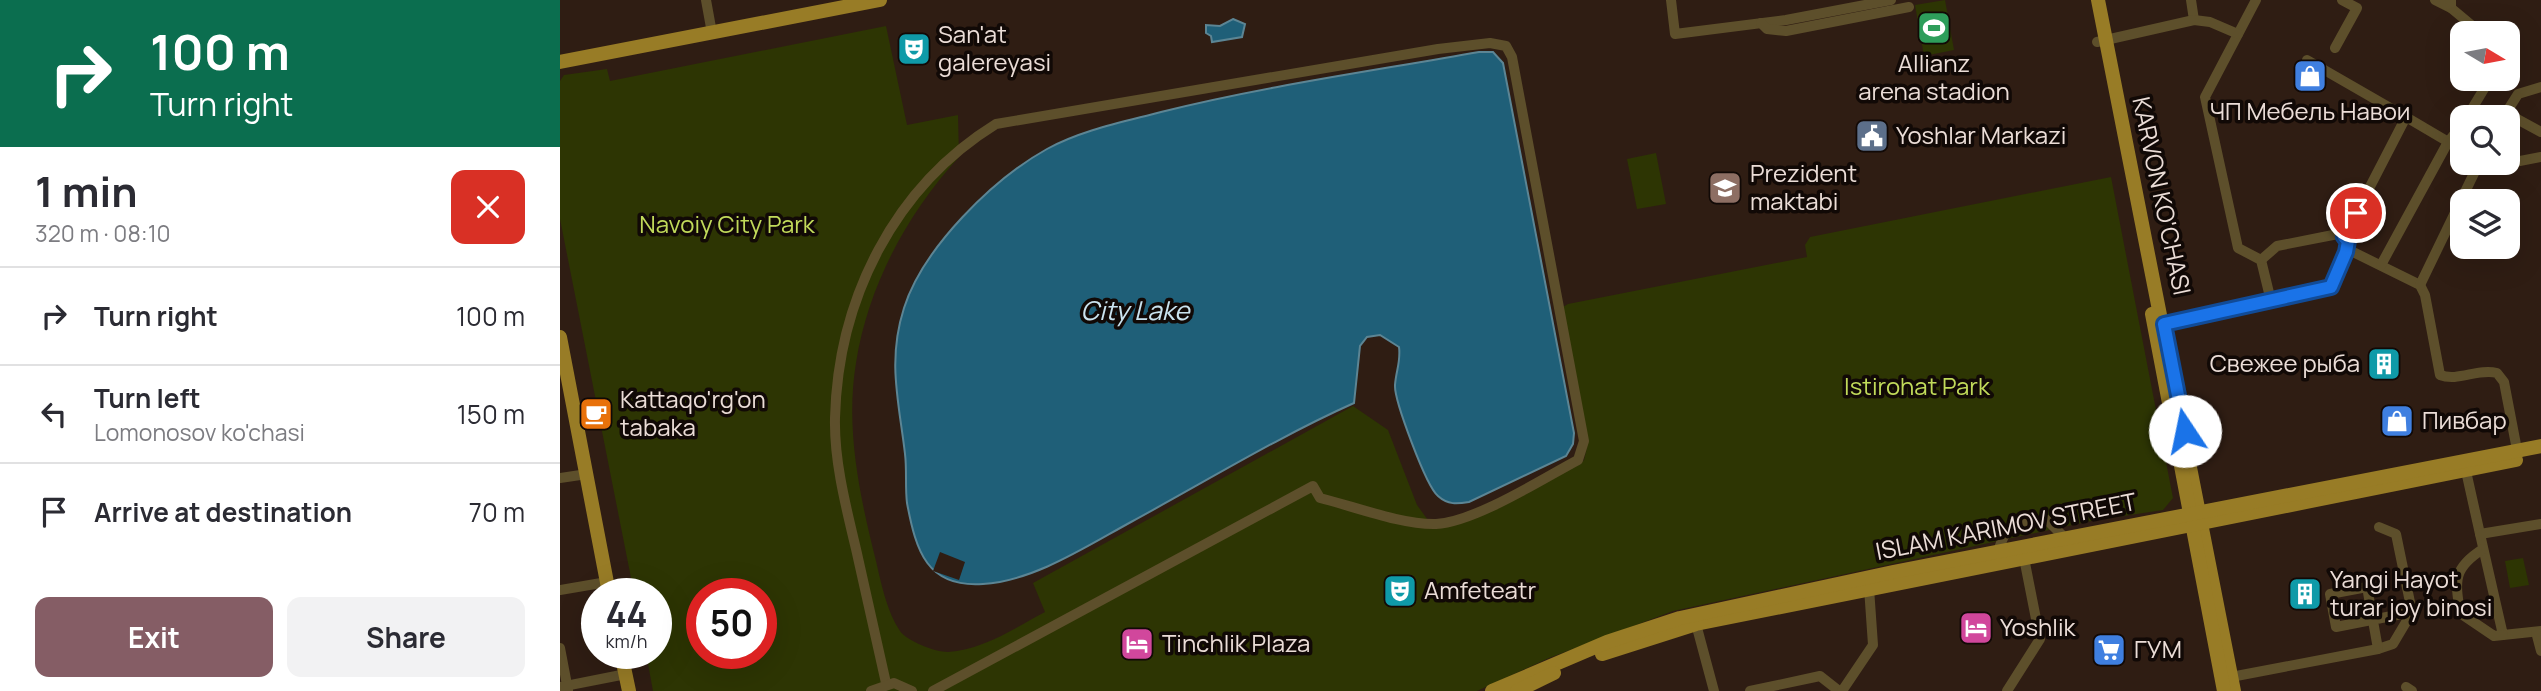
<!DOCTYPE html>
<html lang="en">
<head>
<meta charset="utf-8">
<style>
  :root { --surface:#fff; --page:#f2f2f3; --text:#2b2b33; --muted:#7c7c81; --line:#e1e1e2; --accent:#855d65 }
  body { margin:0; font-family:Manrope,sans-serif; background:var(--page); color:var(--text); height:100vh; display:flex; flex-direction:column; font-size:26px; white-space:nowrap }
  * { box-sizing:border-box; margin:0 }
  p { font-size:23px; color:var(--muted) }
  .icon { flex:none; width:38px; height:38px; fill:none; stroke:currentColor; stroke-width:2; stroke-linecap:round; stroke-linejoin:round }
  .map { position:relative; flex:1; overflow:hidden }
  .side { display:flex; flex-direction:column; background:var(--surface); width:560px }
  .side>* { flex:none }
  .hud { background:#0b6e4f; color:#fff; overflow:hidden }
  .needle { width:46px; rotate:100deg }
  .fabs { position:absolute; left:1890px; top:21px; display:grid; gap:14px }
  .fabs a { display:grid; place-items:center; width:70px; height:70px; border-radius:14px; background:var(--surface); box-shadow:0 7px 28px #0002; font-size:35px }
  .speed { position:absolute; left:21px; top:578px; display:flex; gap:14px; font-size:35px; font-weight:700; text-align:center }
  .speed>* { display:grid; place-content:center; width:91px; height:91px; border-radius:50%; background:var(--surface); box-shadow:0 7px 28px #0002; line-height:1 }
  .speed small { font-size:18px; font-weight:400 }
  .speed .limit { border:10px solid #d22; background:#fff; color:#111 }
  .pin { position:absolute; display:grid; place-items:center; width:60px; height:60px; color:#fff; margin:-30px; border:4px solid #fff; border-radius:50%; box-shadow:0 2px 7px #0007 }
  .me { position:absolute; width:77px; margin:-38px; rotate:349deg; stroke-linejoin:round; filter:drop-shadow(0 0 5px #0008) }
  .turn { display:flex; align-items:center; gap:24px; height:147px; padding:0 35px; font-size:32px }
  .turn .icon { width:91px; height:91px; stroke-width:2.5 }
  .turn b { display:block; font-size:49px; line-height:60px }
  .round { display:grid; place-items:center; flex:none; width:74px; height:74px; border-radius:14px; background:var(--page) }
  .summary { display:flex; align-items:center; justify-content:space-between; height:119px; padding:0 35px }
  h1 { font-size:42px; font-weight:700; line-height:52px }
  .button { display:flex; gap:14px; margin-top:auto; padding:14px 35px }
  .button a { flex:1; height:80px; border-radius:14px; background:var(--accent); color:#fff; font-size:28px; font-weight:700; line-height:80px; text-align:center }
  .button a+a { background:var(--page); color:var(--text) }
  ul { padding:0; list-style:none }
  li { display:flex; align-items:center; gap:21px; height:98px; padding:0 35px; border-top:2px solid var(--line) }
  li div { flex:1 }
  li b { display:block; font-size:26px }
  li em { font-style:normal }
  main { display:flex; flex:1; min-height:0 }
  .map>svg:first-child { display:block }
</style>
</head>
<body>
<main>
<section class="side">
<div class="hud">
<div class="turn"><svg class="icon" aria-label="right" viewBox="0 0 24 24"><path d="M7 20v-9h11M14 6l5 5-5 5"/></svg><div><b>100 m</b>Turn right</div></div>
</div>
<div class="summary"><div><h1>1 min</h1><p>320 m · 08:10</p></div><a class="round" style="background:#d93025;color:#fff"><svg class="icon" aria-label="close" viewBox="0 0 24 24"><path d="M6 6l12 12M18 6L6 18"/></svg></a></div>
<ul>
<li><svg class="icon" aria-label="right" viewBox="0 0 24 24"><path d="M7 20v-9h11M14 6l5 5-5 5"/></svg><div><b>Turn right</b></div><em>100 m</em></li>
<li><svg class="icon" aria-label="left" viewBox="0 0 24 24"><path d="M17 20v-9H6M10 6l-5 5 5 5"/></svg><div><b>Turn left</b><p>Lomonosov ko'chasi</p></div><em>150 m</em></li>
<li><svg class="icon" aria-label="arrive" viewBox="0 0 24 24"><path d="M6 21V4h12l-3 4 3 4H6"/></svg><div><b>Arrive at destination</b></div><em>70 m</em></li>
</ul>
<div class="button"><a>Exit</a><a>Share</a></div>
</section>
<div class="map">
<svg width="1981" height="691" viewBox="0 0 1981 691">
  <rect width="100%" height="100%" fill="#2f1d13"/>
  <g fill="#2d3503" fill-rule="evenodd">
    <path d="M1385,0L1394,50L1364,56L1355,5Z"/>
    <path d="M326,26L347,125L398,115L399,157C347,214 308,286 296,363C285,429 300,497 316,561C321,583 327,612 340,631C347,641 375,652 388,652C422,650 455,628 485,612L473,583L793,406L828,430L857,505L873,527L1019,465L1024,460L1027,447L1003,307L1008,304L1247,257L1245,245L1250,237L1551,177L1613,498L1603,510L1531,521L1113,611L989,658L917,691H93L86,653H96V593H74L0,219V81L4,75L47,69L50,81ZM142,593H201V653H142Z"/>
    <path d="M1096,153L1106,204L1077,209L1067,159Z"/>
    <path d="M1963,558L1969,585L1950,588L1945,561Z"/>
  </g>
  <g fill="#1f5f78" stroke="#5c8594" stroke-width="2">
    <path d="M673,19L685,24L682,37L652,42L651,36L646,33V25L660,26Z"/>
    <path d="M919,52H933L943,63L1014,433L1013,444L1006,456L909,502C897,504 888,505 878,496C866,486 834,400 835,385C836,371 841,361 839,347L820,335L807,337L800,346L794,403C718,437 645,482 571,522C527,546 474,581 423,584C367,588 356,551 347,503C345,487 347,470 345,454C339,402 327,361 344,308C363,248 433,179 487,149C522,130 563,122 601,112C705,86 813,71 919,52Z"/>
  </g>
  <path fill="#2f1d13" d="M380,552L405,562L399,580L373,571Z"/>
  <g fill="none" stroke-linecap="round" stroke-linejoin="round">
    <g stroke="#5d4f2b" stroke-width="10">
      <path d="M146,0L152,33"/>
      <path d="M1111,0L1115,34L1226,20L1331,0"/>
      <path d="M1631,0L1634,20"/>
      <path d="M1696,0L1645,97L1678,248L1701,260L1711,301"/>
      <path d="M1875,0L1891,8"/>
      <path d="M1891,0V8L1921,33"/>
      <path d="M1201,23L1207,29L1226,31L1349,7"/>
      <path d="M1537,42L1634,20L1650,22L1678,34"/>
      <path d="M1775,48L1797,8L1782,0"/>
      <path d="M1981,87L1958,94L1946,113L1981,132"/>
      <path d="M1846,117L1902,150"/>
      <path d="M1907,117L1930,79"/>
      <path d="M1924,163L1929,167L1981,157"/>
      <path d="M1787,249L1860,285L1865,295L1880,375C1898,382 1918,368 1937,373L1944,382L1958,455"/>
      <path d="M1701,260L1717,246L1778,234L1784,237"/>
      <path d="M1821,265L1888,142L1902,125"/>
      <path d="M1860,285L1919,163"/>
      <path d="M1596,326L1771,287L1786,252L1788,241L1784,237L1846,117L1747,60"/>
      <path d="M1906,471L1920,534"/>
      <path d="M0,478L27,474"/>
      <path d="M1981,524L1920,534L1943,635L1981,631"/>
      <path d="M1923,549C1893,568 1895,580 1900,613L1934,636L1943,635"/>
      <path d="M1438,552C1447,520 1456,524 1487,520L1510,543"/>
      <path d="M0,590L47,582"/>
      <path d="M1136,624L1154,691"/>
      <path d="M1976,632L1981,651"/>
      <path d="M0,648L8,690"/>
      <path d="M1818,649L1833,644L1852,612L1836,534L1819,527"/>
      <path d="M1671,677L1818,649L1807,587L1770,594L1776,627L1852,612"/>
      <path d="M326,683C316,638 306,593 296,549C286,507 274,461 275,418C278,299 334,187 436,124L878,49L930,43L946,46L952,57L1024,441L1018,460C982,479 915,522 876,524C842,525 793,506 760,498L753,486L373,691"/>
      <path d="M0,687L66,674"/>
      <path d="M1846,687L1852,691"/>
      <path d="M311,691L334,683L352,691"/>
      <path d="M1190,691L1260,676L1279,691"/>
      <path d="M1282,691L1313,645L1309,588"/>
      <path d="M1447,691L1480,639L1464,558"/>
    </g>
    <g stroke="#987c26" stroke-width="14">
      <path d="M1538,0L1674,691"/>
      <path d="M0,62L320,0"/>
      <path d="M1592,314L1664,691"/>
      <path d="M0,337L49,593"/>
      <path d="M61,653L69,691"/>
      <path d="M1042,654L1136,624L1956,460"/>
      <path d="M932,691L1047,642L1120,618L1333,572L1981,446"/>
      <path d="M957,691L994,673"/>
    </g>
  </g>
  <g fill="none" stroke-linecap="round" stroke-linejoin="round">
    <defs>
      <path id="route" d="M1625,431L1604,324L1771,287L1786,252L1788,241L1784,237L1796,213"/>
    </defs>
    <use href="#route" stroke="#114b97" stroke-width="18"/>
    <use href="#route" stroke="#1a73e8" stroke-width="12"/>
  </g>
  <defs>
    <symbol id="stadium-square" viewBox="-11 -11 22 22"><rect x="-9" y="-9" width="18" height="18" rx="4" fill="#2e9e5b" stroke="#110906"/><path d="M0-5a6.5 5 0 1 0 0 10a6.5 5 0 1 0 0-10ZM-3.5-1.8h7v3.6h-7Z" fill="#fff"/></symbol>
    <symbol id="theatre-square" viewBox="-11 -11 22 22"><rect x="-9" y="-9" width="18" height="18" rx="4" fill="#0f9aa8" stroke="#110906"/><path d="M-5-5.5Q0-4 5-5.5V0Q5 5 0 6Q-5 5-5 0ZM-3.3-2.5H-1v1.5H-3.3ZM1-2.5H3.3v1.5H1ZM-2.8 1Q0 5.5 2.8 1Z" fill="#fff"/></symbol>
    <symbol id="shop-square" viewBox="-11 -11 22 22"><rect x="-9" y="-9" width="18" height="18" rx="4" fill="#3f7fe0" stroke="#110906"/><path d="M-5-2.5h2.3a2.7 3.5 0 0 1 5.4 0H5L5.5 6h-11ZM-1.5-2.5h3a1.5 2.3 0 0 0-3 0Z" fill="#fff"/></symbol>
    <symbol id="civic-square" viewBox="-11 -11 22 22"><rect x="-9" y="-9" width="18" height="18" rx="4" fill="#5c6f8a" stroke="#110906"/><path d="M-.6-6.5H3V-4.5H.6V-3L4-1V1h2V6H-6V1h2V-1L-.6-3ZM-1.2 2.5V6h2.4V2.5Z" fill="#fff"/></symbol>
    <symbol id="school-square" viewBox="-11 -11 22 22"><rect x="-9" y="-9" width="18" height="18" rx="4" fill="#8d6e63" stroke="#110906"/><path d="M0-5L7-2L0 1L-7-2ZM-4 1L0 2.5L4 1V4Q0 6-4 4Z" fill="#fff"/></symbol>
    <symbol id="building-square" viewBox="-11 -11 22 22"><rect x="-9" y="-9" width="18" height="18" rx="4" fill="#0f9aa8" stroke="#110906"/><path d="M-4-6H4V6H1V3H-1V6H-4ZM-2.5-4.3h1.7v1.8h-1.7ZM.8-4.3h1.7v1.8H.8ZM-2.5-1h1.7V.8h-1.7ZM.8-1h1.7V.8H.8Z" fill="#fff"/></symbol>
    <symbol id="cafe-square" viewBox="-11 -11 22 22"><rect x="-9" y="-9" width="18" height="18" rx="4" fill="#e8710a" stroke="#110906"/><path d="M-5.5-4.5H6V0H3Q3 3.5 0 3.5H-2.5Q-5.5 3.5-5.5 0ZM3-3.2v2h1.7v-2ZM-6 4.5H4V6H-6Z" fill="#fff"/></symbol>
    <symbol id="hotel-square" viewBox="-11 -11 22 22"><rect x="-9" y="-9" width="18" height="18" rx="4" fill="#d1479c" stroke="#110906"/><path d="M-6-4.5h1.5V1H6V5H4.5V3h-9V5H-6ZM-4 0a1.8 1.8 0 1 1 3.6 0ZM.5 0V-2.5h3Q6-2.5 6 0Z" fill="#fff"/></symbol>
    <symbol id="supermarket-square" viewBox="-11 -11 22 22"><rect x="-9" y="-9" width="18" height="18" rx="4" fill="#3f7fe0" stroke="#110906"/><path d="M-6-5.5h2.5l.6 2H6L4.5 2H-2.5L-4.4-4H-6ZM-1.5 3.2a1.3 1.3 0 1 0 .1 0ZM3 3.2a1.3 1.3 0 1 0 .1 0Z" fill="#fff"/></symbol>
  </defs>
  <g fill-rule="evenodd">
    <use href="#stadium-square" x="1355" y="9" width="38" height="38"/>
    <use href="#theatre-square" x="335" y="30" width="38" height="38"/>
    <use href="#shop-square" x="1731" y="57" width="38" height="38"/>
    <use href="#civic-square" x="1293" y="117" width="38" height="38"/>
    <use href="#school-square" x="1146" y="169" width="38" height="38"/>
    <use href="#building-square" x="1805" y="345" width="38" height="38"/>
    <use href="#cafe-square" x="17" y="395" width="38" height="38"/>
    <use href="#shop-square" x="1818" y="402" width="38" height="38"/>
    <use href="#theatre-square" x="821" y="572" width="38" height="38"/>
    <use href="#building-square" x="1726" y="575" width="38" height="38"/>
    <use href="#hotel-square" x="1397" y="609" width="38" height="38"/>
    <use href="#hotel-square" x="558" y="625" width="38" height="38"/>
    <use href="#supermarket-square" x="1530" y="631" width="38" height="38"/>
  </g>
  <g text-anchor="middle" stroke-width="7" stroke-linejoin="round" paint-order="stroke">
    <g font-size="24" fill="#ebddd7" stroke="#110906" text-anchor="start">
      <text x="378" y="43">San'at<tspan x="378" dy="28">galereyasi</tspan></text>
      <text x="1374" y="72" text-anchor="middle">Allianz<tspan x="1374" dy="28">arena stadion</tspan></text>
      <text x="1750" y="120" text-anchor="middle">ЧП Мебель Навои</text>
      <text x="1336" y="144">Yoshlar Markazi</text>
      <text x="1190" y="182">Prezident<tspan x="1190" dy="28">maktabi</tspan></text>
      <text x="1800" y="372" text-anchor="end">Свежее рыба</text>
      <text x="60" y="408">Kattaqo'rg'on<tspan x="60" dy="28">tabaka</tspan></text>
      <text x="1862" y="429">Пивбар</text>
      <text x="1770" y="588">Yangi Hayot<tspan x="1770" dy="28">turar joy binosi</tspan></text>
      <text x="864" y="599">Amfeteatr</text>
      <text x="1440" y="636">Yoshlik</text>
      <text x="602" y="652">Tinchlik Plaza</text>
      <text x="1574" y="658">ГУМ</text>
    </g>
    <g font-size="24" fill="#ebddd7" stroke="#110906">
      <text transform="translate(1601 196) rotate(78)" y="8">KARVON KO'CHASI</text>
      <text transform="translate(1446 527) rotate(-11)" y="8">ISLAM KARIMOV STREET</text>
    </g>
    <g font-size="24" fill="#c1da5a" stroke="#110906">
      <text x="167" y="233">Navoiy City Park</text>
      <text x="1357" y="395">Istirohat Park</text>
    </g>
    <g font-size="26" font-style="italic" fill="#cae3ef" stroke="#110906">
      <text x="575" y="320">City Lake</text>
    </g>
  </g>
</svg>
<div class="fabs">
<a><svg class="needle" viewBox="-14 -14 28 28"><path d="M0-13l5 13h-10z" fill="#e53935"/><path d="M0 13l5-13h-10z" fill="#7c7c81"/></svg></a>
<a><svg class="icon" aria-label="search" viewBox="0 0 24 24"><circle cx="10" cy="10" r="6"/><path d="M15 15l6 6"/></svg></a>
<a><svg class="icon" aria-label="layers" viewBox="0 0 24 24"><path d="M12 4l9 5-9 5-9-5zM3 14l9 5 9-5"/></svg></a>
</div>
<div class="speed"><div>44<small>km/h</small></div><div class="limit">50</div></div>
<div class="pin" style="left:1796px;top:213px;background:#d93025"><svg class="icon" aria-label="arrive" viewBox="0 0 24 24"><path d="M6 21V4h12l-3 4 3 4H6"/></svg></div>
<svg class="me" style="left:1625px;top:431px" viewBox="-20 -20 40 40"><circle r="19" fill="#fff"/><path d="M0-13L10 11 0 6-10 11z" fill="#1a73e8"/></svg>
</div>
</main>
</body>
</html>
